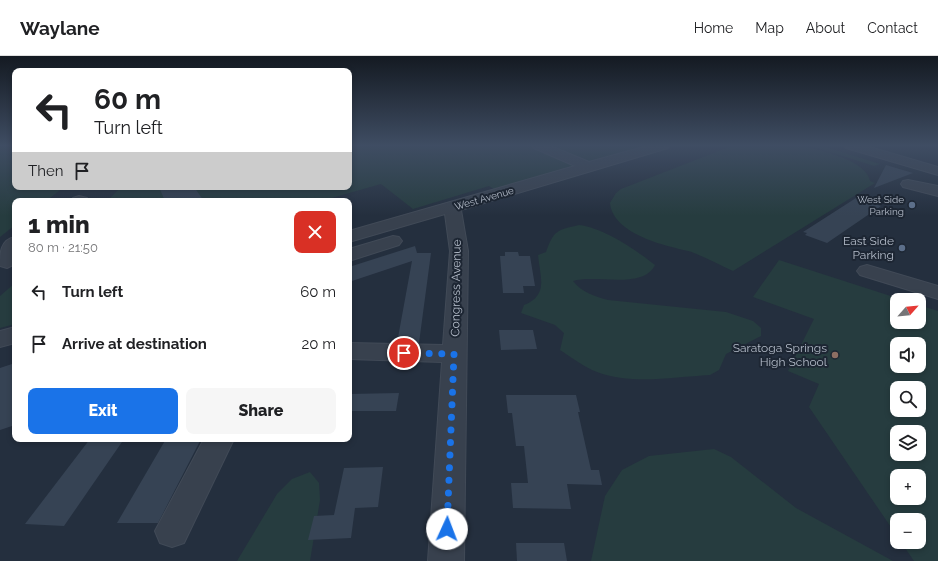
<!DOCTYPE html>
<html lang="en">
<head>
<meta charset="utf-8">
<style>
  :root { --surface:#fff; --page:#f6f6f6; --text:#202124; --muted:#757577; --line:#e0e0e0; --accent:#1a73e8 }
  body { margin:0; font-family:Raleway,sans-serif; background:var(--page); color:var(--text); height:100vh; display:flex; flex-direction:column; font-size:15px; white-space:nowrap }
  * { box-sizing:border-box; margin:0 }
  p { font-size:13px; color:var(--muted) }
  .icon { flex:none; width:22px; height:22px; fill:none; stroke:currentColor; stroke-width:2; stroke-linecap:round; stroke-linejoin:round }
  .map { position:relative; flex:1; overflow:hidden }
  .details { position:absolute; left:12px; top:142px; width:340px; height:244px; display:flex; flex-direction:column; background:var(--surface); border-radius:8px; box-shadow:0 2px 6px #0003 }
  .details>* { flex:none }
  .hud { position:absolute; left:12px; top:12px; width:340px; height:122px; border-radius:8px; box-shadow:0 2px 6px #0003; background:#fff; color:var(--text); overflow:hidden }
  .needle { width:26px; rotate:63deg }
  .controls { position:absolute; left:890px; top:237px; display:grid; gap:8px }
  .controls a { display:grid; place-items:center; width:36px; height:36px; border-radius:8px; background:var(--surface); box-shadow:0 2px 6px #0003; font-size:20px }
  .pin { position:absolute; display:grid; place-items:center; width:34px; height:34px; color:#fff; margin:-17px; border:2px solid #fff; border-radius:50%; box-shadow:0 1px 4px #0007 }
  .me { position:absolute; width:44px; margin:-22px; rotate:2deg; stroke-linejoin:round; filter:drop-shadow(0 0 3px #0008) }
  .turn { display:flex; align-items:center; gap:14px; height:84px; padding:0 16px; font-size:18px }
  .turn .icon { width:52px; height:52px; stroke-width:2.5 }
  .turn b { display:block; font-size:28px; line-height:34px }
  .then { display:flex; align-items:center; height:38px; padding:0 16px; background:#0003; gap:8px; font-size:15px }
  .round { display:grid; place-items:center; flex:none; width:42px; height:42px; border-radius:8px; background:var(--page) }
  .overview { display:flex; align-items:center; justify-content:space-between; height:68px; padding:0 16px }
  h1 { font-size:24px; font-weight:800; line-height:30px }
  .primary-button { display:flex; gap:8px; margin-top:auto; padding:8px 16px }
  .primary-button a { flex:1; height:46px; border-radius:8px; background:var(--accent); color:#fff; font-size:16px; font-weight:800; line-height:46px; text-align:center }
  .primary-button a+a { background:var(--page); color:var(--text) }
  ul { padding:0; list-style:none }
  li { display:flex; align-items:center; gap:12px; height:52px; padding:0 16px }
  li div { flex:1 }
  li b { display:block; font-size:15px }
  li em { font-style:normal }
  header { display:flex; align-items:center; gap:24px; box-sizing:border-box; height:56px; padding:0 20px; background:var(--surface); border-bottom:1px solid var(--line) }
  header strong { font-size:19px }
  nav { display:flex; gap:22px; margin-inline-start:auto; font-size:14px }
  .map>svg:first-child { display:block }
</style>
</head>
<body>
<header>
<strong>Waylane</strong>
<nav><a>Home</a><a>Map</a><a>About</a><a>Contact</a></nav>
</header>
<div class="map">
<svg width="938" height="505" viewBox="0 0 938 505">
  <rect width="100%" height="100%" fill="#242f3e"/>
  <g fill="#263c3f" fill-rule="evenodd">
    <path d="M0,89H15V131H64L46,145H15V169L0,181Z"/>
    <path d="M349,89H648L494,133L489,130L413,153L381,128L321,145H107L121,131H349Z"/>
    <path d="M734,89C753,89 773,87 792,89C811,91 867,103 870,125L875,127L733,215C720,209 707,202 694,197C688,194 681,194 676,192C654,187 612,174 610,147L616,137L621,133Z"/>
    <path d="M808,89H819L880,108L874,110Z"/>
    <path d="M579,169C604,172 636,194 655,209C643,234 595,218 573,225C581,236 596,241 608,244L726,256L753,265L761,272V280L726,298L719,314L710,319C673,321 632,329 597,316C584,311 571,301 560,294L564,277L555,269L521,257L524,249C549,239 540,221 538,199L546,196C554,174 557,174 579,169Z"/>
    <path d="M779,204L903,244H897V266H919V249L938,255V505H914L901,486H919V464H897V480L809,351L819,328L788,315L814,263L753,241ZM897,288H919V310H897ZM897,332H919V354H897ZM897,376H919V398H897ZM897,420H919V442H897Z"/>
    <path d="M15,227V268L0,272V240Z"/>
    <path d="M714,393L731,401L796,452L893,505H591L605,440L622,414L649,400Z"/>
    <path d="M310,416L319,427L320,444L310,505H237L277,438L292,423Z"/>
  </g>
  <g fill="#364354">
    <path d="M886,109L913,117L874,132Z"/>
    <path d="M159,131H194L204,145H165Z"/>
    <path d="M856,142L881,150L827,187L805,179L807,177L803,176Z"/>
    <path d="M415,190L417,197H431L419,287H397L412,205L349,226V211Z"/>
    <path d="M505,196H518L519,200H530L535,230H523L524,237H503L500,200H505Z"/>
    <path d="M499,274H533L537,293L501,294Z"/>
    <path d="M15,307V369L0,374V312Z"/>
    <path d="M399,337L396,355H349V338Z"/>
    <path d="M506,339H576L580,356H578L591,414H599L602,429L567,428L571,453L513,452L511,427H528L524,390H516L512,357H508Z"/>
    <path d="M90,383H124L64,470L25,468Z"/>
    <path d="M166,383H201L158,467H117Z"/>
    <path d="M383,411L378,451L355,452L351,482L308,484L314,460L334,459L344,412Z"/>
    <path d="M516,487H564L567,505H517Z"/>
  </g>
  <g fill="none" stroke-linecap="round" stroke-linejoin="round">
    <defs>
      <g id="minor">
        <path d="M532,89H548L589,106L651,89H670L668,92L461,154L468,195L464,505H428L442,306L349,303V287L443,289L450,195L445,158L349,186V175L575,110L534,92Z"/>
        <path d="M844,89H863L938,111V119L846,92Z"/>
        <path d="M908,124L938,130V140L903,131L901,128L903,125Z"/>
        <path d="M79,140L87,142L89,145H71L73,142Z"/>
        <path d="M393,180L399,181L402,185L399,189L349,205V193Z"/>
        <path d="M15,181V208L7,212L0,210C0,197 0,184 15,181Z"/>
        <path d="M867,209L938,230V243L860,219L857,215L860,211Z"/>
        <path d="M15,271V287L0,291V275Z"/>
        <path d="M204,383H234L184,487L172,491L160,487L155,475Z"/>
      </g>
    </defs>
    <use href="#minor" stroke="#414a57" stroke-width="2"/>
    <use href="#minor" fill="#38414e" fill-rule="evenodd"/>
  </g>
  <linearGradient id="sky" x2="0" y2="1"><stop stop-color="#141a22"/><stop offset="0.56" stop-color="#3f4d63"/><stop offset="1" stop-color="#3f4d63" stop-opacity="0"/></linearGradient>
  <rect width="938" height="160" fill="url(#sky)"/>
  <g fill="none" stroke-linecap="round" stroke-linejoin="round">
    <path stroke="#1a73e8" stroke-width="7" stroke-dasharray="0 12.6" d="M404,297L454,298L447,473"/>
  </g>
  <g fill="#5c6f8a" stroke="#1d2633" stroke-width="1.5">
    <circle cx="912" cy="149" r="4"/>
    <circle cx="902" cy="192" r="4"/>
  </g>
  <circle fill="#8d6e63" stroke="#1d2633" stroke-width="1.5" cx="835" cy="299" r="4"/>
  <g text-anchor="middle" stroke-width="4" stroke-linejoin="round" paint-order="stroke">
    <g font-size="10" fill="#b4bcc9" stroke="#1d2633">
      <text transform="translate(484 142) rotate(-16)" y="4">West Avenue</text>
    </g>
    <g font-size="10" fill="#b4bcc9" stroke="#1d2633" text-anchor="end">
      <text x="904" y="147">West Side<tspan x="904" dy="12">Parking</tspan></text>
    </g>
    <g font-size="12" fill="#b4bcc9" stroke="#1d2633" text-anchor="end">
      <text x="894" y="189">East Side<tspan x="894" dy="14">Parking</tspan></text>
      <text x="827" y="296">Saratoga Springs<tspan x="827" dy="14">High School</tspan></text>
    </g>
    <g font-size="12" fill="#b4bcc9" stroke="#1d2633">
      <text transform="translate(456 232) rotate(-89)" y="4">Congress Avenue</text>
    </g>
  </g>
</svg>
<div class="controls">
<a><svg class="needle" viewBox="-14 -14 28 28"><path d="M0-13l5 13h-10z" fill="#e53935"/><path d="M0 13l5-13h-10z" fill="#757577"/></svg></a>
<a><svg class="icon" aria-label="sound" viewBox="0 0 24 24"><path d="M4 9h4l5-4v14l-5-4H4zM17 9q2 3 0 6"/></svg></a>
<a><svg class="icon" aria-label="search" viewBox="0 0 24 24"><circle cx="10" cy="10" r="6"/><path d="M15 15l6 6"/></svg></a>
<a><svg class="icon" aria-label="layers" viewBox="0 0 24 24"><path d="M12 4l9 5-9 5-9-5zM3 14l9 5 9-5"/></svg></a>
<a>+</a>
<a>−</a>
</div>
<div class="pin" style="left:404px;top:297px;background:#d93025"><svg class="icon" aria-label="arrive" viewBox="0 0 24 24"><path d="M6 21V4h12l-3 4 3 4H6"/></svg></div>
<svg class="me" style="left:447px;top:473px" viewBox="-20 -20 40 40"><circle r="19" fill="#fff"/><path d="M0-13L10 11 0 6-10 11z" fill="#1a73e8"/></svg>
<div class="hud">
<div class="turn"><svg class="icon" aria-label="left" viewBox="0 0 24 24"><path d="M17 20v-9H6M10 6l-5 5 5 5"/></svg><div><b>60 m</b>Turn left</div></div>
<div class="then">Then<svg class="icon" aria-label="arrive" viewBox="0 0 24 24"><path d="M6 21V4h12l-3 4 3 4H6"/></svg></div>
</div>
<section class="details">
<div class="overview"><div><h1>1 min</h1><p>80 m · 21:50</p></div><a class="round" style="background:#d93025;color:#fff"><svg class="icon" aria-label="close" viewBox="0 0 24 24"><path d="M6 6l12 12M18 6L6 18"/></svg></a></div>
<ul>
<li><svg class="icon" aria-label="left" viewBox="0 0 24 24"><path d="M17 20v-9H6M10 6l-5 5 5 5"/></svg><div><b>Turn left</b></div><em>60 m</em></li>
<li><svg class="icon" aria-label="arrive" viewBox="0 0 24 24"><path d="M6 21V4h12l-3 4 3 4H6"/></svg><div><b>Arrive at destination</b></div><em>20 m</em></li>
</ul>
<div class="primary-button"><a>Exit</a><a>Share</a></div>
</section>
</div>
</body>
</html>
